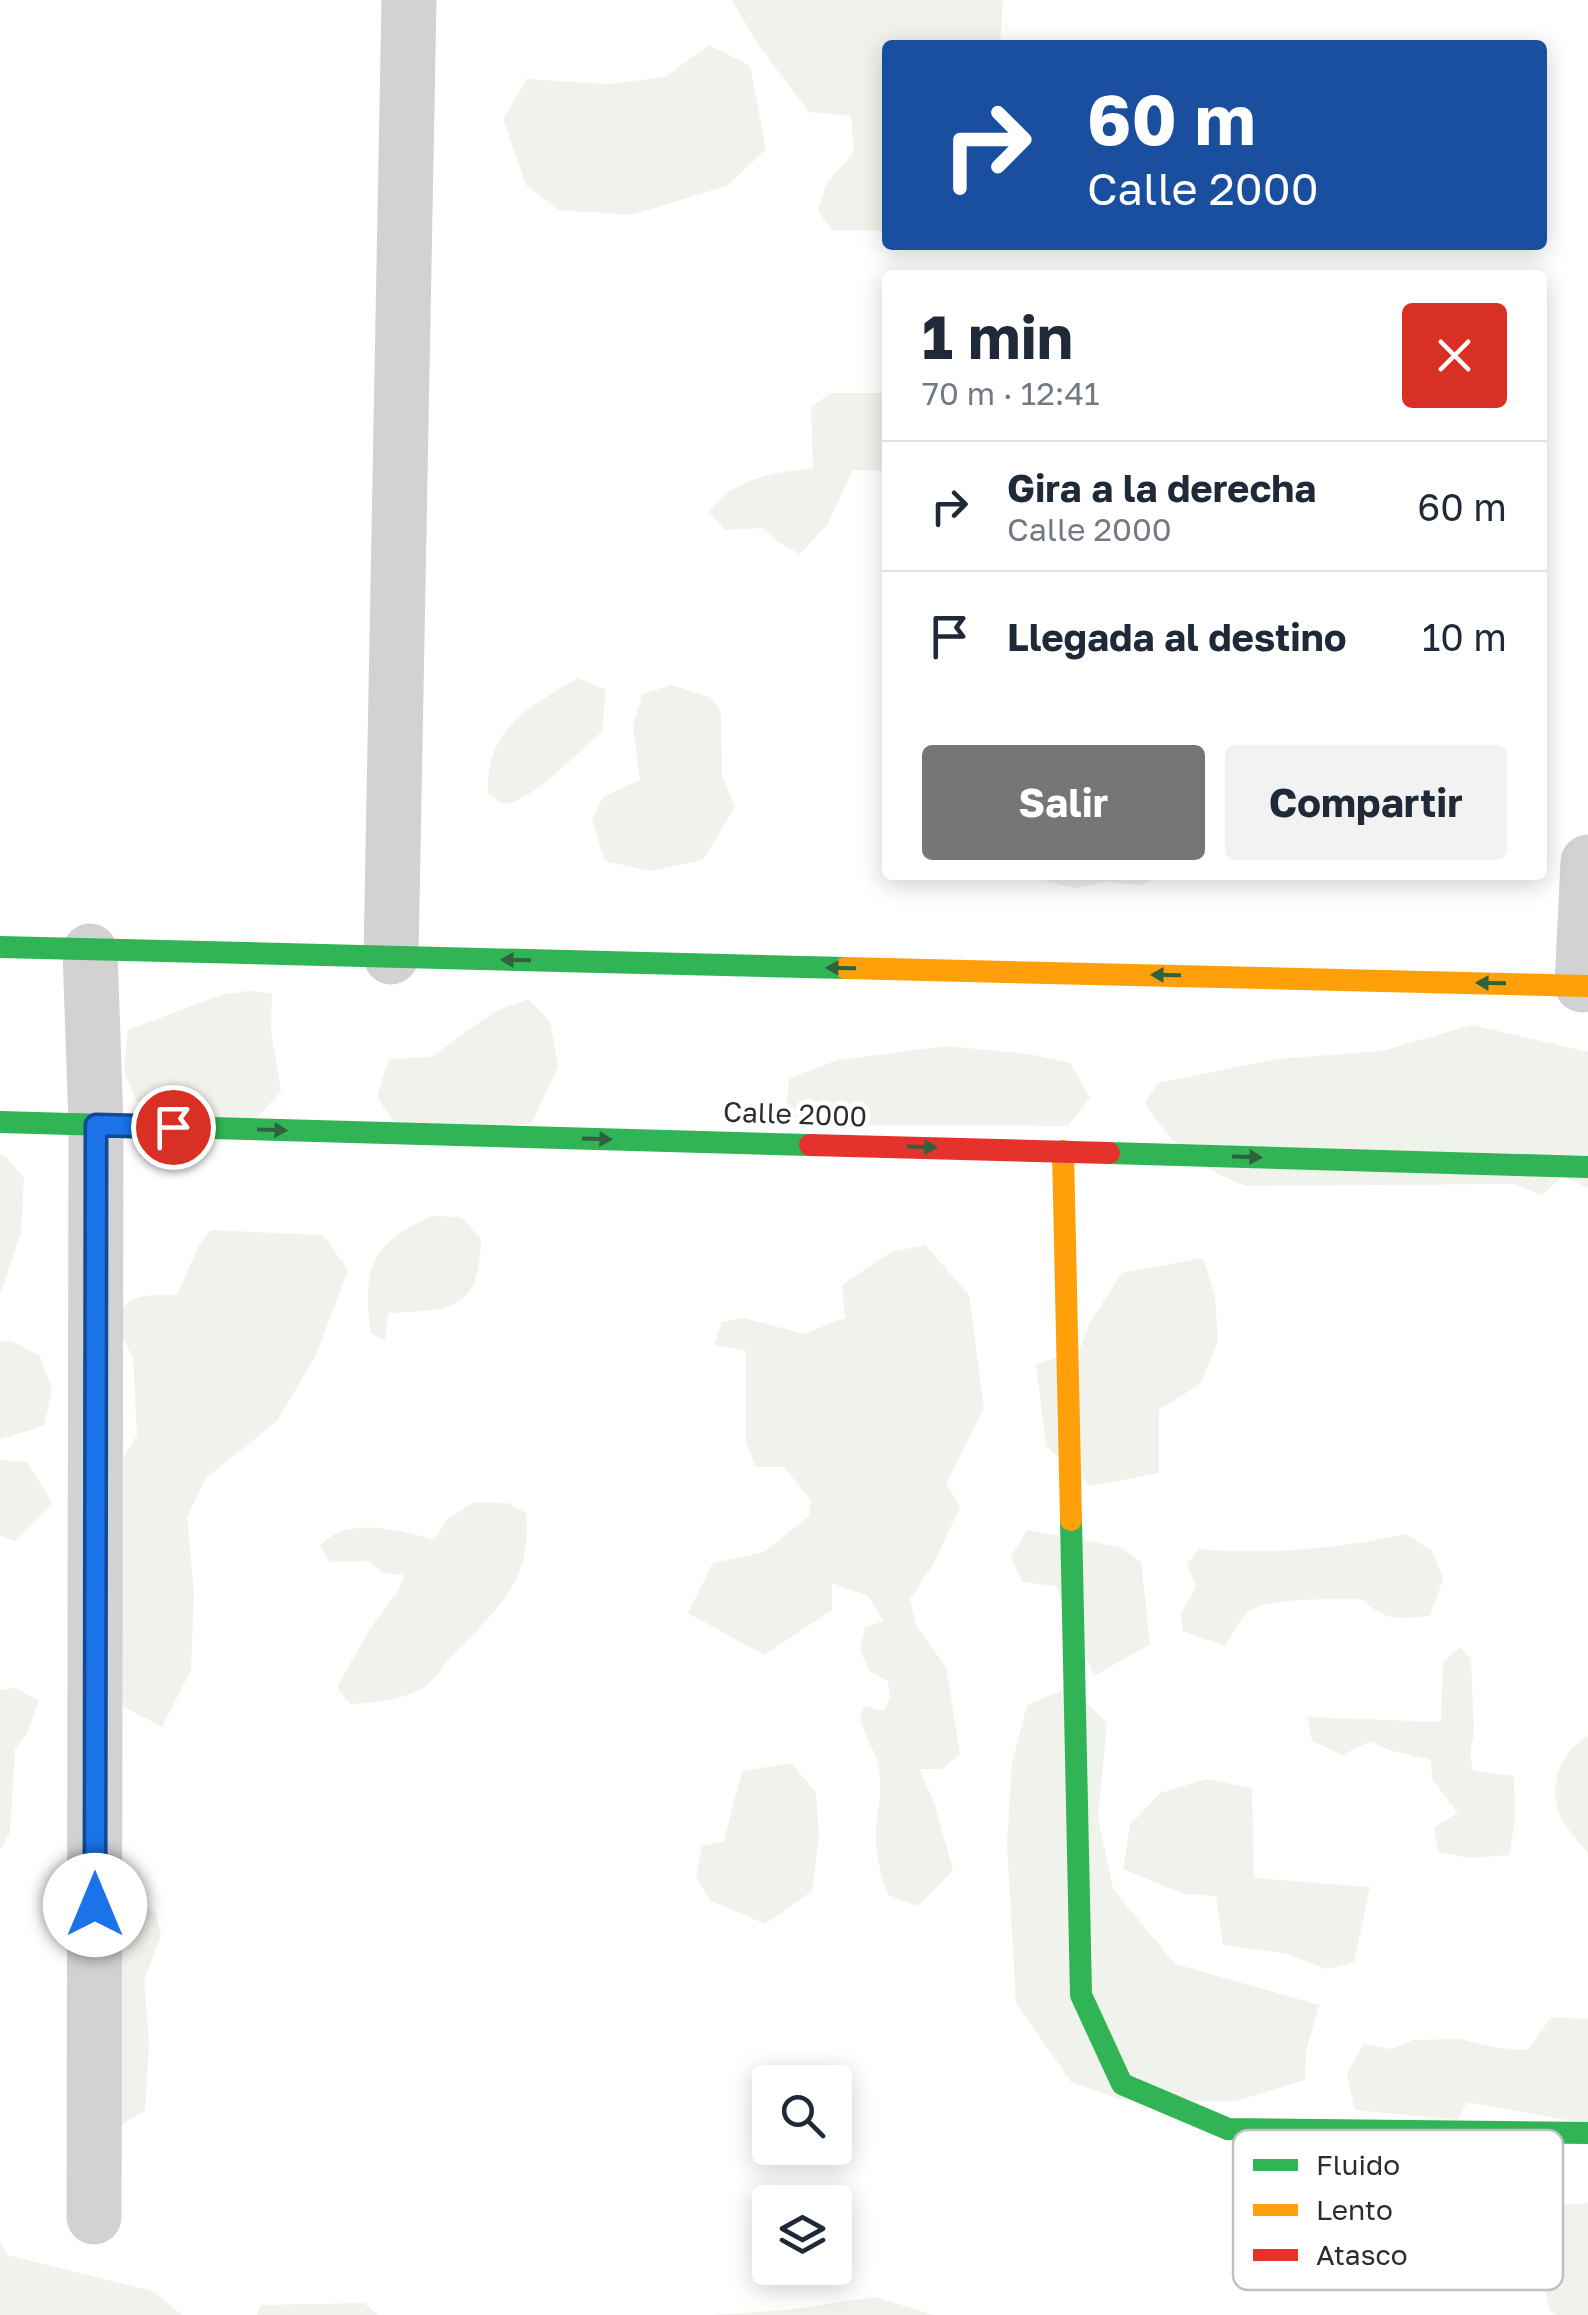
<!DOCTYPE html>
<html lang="es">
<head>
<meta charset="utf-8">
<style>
  :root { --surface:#fff; --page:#f2f2f3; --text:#1f2937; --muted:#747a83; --line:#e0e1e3; --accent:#767676 }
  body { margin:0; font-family:"Golos Text",sans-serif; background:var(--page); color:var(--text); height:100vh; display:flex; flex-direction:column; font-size:38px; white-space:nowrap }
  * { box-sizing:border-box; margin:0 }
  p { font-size:32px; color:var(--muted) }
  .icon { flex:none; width:55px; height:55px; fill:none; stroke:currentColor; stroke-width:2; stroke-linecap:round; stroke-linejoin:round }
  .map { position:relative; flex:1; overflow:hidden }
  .drawer { position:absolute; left:882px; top:270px; width:665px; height:610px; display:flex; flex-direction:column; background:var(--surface); border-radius:10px; box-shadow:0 5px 25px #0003 }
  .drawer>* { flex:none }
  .top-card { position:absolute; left:882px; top:40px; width:665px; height:210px; border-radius:10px; box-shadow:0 5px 25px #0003; background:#1a4fa0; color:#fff; overflow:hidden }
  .fabs { position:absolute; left:752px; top:2065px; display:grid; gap:20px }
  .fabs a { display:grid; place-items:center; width:100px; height:100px; border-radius:10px; background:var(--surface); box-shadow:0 5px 25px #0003; font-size:50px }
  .pin { position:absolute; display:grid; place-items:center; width:85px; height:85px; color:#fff; margin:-42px; border:5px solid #fff; border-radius:50%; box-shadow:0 2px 10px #0007 }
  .me { position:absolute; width:110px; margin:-55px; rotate:0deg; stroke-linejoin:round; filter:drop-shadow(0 0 8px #0008) }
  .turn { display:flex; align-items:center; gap:35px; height:210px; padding:0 40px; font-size:45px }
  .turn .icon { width:130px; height:130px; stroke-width:2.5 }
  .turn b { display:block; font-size:70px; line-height:85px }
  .round { display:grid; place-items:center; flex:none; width:105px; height:105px; border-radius:10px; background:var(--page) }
  .overview { display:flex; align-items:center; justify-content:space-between; height:170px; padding:0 40px }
  h1 { font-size:60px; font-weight:700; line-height:75px }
  .button { display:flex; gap:20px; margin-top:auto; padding:20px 40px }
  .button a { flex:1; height:115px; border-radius:10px; background:var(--accent); color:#fff; font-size:40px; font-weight:700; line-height:115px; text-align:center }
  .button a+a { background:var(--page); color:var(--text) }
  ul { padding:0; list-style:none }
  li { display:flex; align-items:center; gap:30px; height:130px; padding:0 40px; border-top:2px solid var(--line) }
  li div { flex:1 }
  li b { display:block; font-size:38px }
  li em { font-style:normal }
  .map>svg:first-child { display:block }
</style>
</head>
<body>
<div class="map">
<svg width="1588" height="2315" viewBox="0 0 1588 2315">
  <rect width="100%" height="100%" fill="#fff"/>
  <g fill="#f0f3ec">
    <path d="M732,0H1003L1000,45H888L887,231L832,230L818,211L826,185L854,151L851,116L809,112L758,45Z"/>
    <path d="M709,45L750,66L766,149L727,186L631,215L559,210L526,185L503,119L527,79L608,84L665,77Z"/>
    <path d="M831,393H887V471L853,470L827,525L800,554L778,542L763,528L726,530L709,512C733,477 774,473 813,468L811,407Z"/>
    <path d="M578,678L606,690L602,732C583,747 524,810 501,803C499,802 490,795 488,794C485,728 529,707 578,678Z"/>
    <path d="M671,685L710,697L721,712L722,776L735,806L703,860L650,871L605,861L592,820L603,797L640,780L633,727L642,694Z"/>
    <path d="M1033,875H1162L1142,885L1105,882L1074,888L1033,878Z"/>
    <path d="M248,991L272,993L271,1031L281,1092L240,1135L169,1136L135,1098L124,1071L128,1030L221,995Z"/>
    <path d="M528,999L550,1021L558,1066L532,1123L407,1140L377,1097L389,1059L431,1057L496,1011Z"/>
    <path d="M1472,1025L1588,1052V1188L1563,1176L1542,1195L1513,1184L1247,1186C1200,1170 1170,1145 1145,1102L1158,1083L1277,1059L1382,1051Z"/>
    <path d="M947,1046L1029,1054L1070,1063L1090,1098L1068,1126L785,1125L789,1078L838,1060Z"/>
    <path d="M0,1155L5,1156L24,1178L21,1232L0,1295Z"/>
    <path d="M432,1216L461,1217L481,1239C479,1314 451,1309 388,1313L385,1341L371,1333C361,1267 372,1243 432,1216Z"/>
    <path d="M211,1230L323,1235L348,1270L316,1355L277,1421L206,1478L187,1517L194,1591L191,1670L162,1727L115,1702V1470L137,1435L133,1359L116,1323C125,1290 148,1296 177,1295L199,1245Z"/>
    <path d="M925,1245L969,1295L984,1408L946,1483L960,1507L934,1563L910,1599L916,1626L946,1667L960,1754L942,1769H919L934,1802L953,1870L918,1906L888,1895C881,1874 875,1855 876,1832C877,1810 883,1791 879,1768C876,1751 863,1736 860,1716L865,1706L884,1711L890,1699L888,1681L869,1671L860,1650L865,1627L884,1621L868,1596L832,1583V1610L764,1655L688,1613L713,1563L764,1552L809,1516L811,1500L784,1467H756L746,1443V1351L714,1345L722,1322L744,1318L804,1334L845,1318L842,1285L891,1252Z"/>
    <path d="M1203,1258L1215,1296L1218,1341L1200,1384L1159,1410V1473L1091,1486L1046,1446L1036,1364L1079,1351L1089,1324L1122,1273Z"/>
    <path d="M12,1341L40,1356L52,1390L44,1426L0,1439V1342Z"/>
    <path d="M0,1460L27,1462L53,1504L15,1541L0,1536Z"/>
    <path d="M474,1502L507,1503L526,1513C533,1584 495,1610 451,1657C443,1665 435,1680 425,1686C405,1700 374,1703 350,1704L337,1687L370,1629L399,1590L404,1575L383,1573L369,1561L330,1562L320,1546C345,1515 401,1530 434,1540L448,1519Z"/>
    <path d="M1027,1530L1120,1547L1141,1562L1150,1644L1094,1676L1056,1586L1022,1582L1011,1557Z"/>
    <path d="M1406,1534L1432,1551L1443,1579L1430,1616C1398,1619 1386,1622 1362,1599C1337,1600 1265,1596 1248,1612C1239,1620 1232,1635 1225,1646L1183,1631L1181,1614L1196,1587L1187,1564L1199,1549C1269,1555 1337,1549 1406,1534Z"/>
    <path d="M1460,1647L1471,1659L1474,1731L1470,1754L1473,1771L1514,1776L1515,1820L1509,1855L1469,1858L1438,1852L1434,1827L1458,1813L1432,1779L1431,1760L1389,1750L1371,1741L1342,1755L1312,1741L1307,1717L1441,1722L1443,1662Z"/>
    <path d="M1070,1687L1107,1723L1098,1817L1113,1889L1175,1964L1319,2005L1306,2051L1305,2080L1236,2101L1122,2100L1071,2082L1016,2003L1007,1844L1012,1764L1027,1705Z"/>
    <path d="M15,1688L39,1701L27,1733L15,1749L10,1832L0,1850V1690Z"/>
    <path d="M1588,1736V1853C1579,1842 1564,1827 1559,1813C1548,1784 1562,1750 1588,1736Z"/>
    <path d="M791,1763L816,1792L819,1836L812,1891L765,1924L711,1901L696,1878L702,1846L724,1841L742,1771Z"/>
    <path d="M1206,1779L1252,1788L1254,1878L1370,1887L1354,1962L1327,1969L1284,1953L1223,1945L1216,1896L1183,1894L1123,1869L1130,1825L1160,1793Z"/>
    <path d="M141,1904L156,1912L161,1936L144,1980L149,2043L145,2110L117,2128L113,1924Z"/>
    <path d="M1551,2017L1588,2019V2124L1467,2102L1458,2120L1355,2110L1347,2075L1363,2044L1391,2049L1413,2040L1460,2039L1498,2048L1528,2050Z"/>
    <path d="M1588,2203V2315H1557L1550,2311C1541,2276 1531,2235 1556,2205Z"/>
    <path d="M0,2241L7,2255L152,2291L182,2315H0Z"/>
    <path d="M876,2297L934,2315H710L786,2310Z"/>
    <path d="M364,2303L378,2315H257L261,2305Z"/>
  </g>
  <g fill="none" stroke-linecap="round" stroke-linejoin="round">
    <g stroke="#d2d2d2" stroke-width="55">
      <path d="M90,951L96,1125L94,2217"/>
      <path d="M391,957L409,0"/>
      <path d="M1582,985L1588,862"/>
    </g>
    <g stroke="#30b455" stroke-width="22">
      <path d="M0,947L845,968"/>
      <path d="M0,1122L810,1145"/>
      <path d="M1109,1153L1588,1167"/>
      <path d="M1071,1520L1081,1995L1122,2084L1228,2129L1588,2133"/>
    </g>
    <g stroke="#ff9f0a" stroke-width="22">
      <path d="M845,968L1588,986"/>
      <path d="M1063,1151L1071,1520"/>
    </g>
    <path stroke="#e5322d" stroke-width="22" d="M810,1145L1109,1153"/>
  </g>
  <defs><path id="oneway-solid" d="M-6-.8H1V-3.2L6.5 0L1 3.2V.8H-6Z" transform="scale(2.5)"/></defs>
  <g fill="#2e633d">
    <use href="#oneway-solid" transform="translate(516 960) rotate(-179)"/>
    <use href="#oneway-solid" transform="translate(841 968) rotate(-179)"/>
    <use href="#oneway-solid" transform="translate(1166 975) rotate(-179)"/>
    <use href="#oneway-solid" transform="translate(1491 983) rotate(-179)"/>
    <use href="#oneway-solid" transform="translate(272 1130) rotate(2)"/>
    <use href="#oneway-solid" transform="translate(597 1139) rotate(2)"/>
    <use href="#oneway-solid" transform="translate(922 1147) rotate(2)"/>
    <use href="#oneway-solid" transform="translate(1247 1157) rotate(2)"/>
  </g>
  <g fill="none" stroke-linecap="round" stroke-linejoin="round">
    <defs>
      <path id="route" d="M95,1905L96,1125L173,1127"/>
    </defs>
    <use href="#route" stroke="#114b97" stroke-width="25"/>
    <use href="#route" stroke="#1a73e8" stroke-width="18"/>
  </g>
  <g text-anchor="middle" stroke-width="10" stroke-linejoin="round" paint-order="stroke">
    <g font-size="28" fill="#2d2d2d" stroke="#fff">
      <text transform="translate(795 1114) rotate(2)" y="10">Calle 2000</text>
    </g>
  </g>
  <rect x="1233" y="2130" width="330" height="160" rx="15" fill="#fff" stroke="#c0c0c0" stroke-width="2.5"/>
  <rect x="1253" y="2159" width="45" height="12" fill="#30b455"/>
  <rect x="1253" y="2204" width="45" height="12" fill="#ff9f0a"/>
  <rect x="1253" y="2249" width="45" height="12" fill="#e5322d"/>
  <g font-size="28" fill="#2d2d2d">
    <text x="1316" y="2175">Fluido</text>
    <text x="1316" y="2220">Lento</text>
    <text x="1316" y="2265">Atasco</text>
  </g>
</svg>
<div class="fabs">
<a><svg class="icon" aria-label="search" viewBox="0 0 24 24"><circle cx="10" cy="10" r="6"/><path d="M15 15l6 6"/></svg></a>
<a><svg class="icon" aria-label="layers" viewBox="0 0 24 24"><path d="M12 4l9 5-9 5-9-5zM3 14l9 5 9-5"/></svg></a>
</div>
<div class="pin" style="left:173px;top:1127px;background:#d93025"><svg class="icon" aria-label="arrive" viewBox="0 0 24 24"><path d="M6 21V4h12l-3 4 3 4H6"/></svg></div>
<svg class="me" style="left:95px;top:1905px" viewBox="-20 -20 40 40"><circle r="19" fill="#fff"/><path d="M0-13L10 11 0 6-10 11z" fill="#1a73e8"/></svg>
<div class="top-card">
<div class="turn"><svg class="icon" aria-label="right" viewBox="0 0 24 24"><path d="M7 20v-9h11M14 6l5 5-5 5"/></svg><div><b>60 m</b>Calle 2000</div></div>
</div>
<section class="drawer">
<div class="overview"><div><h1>1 min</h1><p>70 m · 12:41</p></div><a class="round" style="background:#d93025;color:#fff"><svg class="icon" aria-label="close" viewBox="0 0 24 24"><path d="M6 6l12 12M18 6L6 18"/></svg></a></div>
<ul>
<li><svg class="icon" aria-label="right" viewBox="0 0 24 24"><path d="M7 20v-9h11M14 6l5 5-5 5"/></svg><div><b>Gira a la derecha</b><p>Calle 2000</p></div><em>60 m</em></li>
<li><svg class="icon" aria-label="arrive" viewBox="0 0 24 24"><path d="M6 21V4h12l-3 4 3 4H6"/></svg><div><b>Llegada al destino</b></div><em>10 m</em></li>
</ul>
<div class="button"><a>Salir</a><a>Compartir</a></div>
</section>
</div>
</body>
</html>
